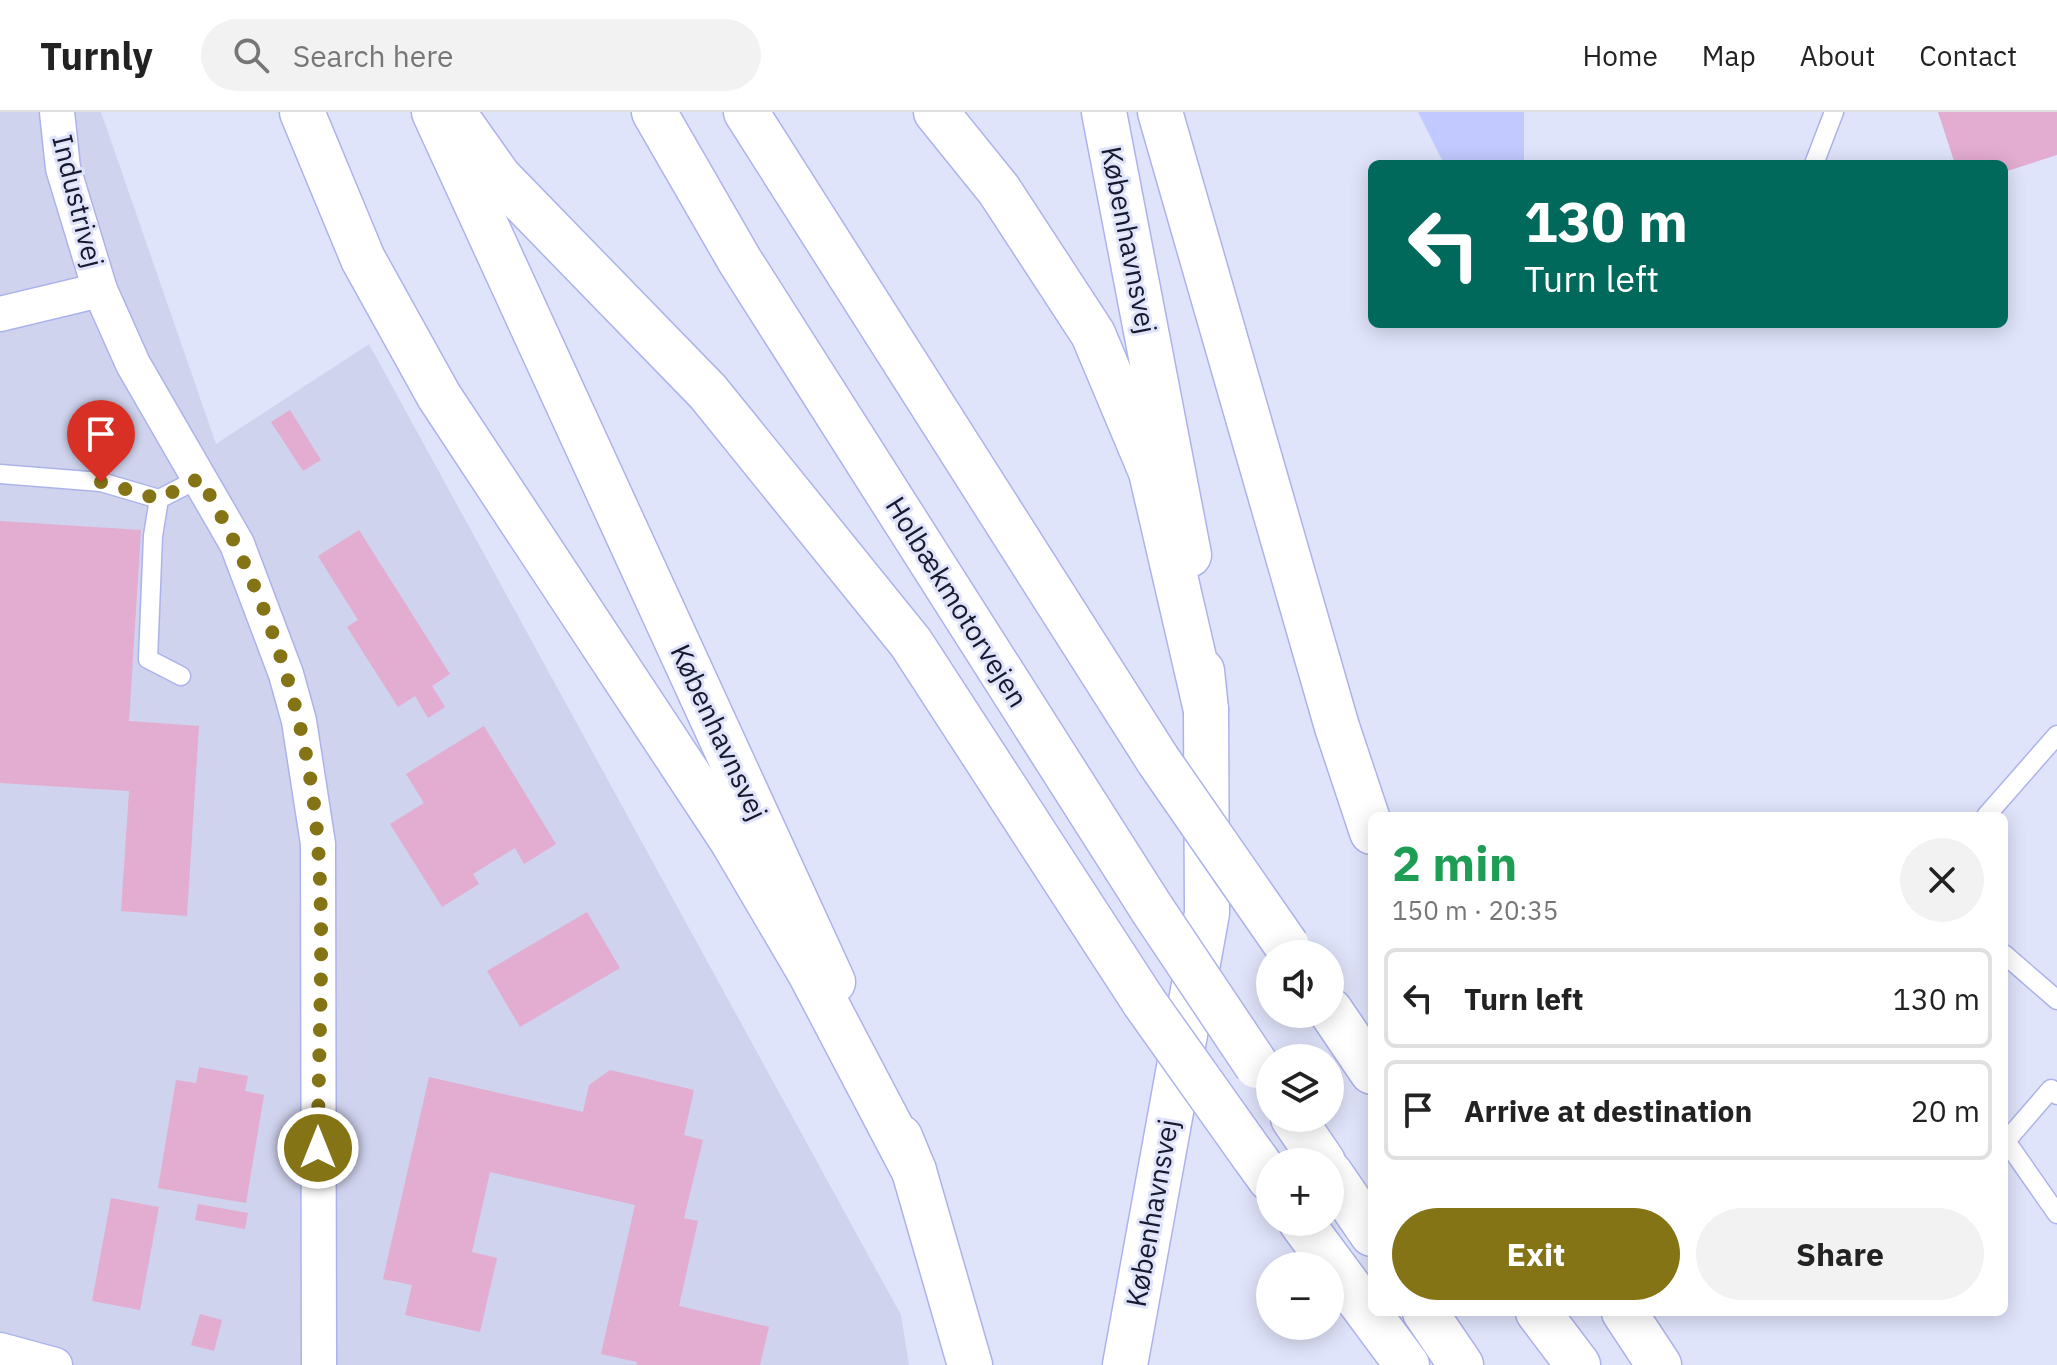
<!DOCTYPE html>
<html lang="en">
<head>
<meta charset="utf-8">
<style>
  :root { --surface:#fff; --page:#f2f2f2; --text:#222; --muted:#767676; --line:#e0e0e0; --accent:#857416 }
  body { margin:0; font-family:"IBM Plex Sans",sans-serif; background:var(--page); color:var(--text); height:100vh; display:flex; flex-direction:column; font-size:30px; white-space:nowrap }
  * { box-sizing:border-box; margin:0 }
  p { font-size:26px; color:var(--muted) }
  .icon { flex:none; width:44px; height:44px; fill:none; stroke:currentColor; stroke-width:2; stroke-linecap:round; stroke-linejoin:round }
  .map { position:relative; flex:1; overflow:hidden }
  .sheet { position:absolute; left:1368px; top:700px; width:640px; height:504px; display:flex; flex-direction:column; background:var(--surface); border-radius:12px; box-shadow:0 4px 20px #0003 }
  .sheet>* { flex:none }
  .top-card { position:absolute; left:1368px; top:48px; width:640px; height:168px; border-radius:12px; box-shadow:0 4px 20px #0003; background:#00695c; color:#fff; overflow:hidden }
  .tools { position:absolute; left:1256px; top:828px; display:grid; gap:16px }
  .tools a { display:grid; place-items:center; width:88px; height:88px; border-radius:50%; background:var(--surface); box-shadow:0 4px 20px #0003; font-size:40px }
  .pin { position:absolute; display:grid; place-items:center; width:68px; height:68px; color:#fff; margin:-82px -34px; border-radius:50% 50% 50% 0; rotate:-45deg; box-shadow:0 0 8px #0007 }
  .pin .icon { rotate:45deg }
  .me { position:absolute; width:88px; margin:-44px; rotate:0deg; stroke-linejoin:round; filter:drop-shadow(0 0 6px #0008) }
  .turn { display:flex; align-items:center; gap:28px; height:168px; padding:0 24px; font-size:36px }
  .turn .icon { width:104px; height:104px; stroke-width:2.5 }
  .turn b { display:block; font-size:56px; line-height:68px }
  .round { display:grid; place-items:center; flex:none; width:84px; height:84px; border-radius:42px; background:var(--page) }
  .summary { display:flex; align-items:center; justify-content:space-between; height:136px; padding:0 24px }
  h1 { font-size:48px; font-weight:800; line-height:60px; color:#1e9e55 }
  .action { display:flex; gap:16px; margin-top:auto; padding:16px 24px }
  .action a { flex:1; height:92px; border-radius:48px; background:var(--accent); color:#fff; font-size:32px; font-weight:800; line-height:92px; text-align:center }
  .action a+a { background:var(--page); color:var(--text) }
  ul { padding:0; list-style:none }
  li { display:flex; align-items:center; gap:24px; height:100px; margin:0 16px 12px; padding:0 8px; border:4px solid var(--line); border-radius:12px }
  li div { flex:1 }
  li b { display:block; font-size:30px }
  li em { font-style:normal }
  header { display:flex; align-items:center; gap:48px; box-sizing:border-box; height:112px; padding:0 40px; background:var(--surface); border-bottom:2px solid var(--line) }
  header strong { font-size:38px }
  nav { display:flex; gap:44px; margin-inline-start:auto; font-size:28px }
  .search { width:560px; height:72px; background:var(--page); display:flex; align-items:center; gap:20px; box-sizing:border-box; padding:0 28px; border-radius:44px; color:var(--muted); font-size:30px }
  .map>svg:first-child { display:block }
</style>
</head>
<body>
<header>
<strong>Turnly</strong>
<div class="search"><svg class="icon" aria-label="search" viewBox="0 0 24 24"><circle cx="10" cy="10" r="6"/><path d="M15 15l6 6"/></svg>Search here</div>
<nav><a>Home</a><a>Map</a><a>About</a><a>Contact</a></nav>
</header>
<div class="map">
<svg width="2057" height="1253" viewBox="0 0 2057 1253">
  <rect width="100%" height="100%" fill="#e0e4fb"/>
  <path fill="#cfd3ed" d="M0,0H101L216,332L369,232L901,1203L909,1253H0Z"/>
  <path fill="#c2c9fe" d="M1418,0H1524V52H1444Z"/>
  <g fill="#e3acd1">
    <path d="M1938,0H2057V43L2004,60V52H1955Z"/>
    <path d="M290,298L321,348L303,359L271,310Z"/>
    <path d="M0,409L141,418L129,609L199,614L187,804L121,799L129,679L0,671Z"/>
    <path d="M359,418L450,562L432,574L445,595L428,606L415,584L398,595L347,515L358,508L318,444Z"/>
    <path d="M484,614L556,732L524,752L515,736L473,762L479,772L442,795L390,712L424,691L406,662Z"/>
    <path d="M587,800L620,856L520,915L487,859Z"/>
    <path d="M199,955L248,964L245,979L264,983L246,1091L158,1076L176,968L196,971Z"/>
    <path d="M610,958L694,978L684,1023L703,1028L684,1106L698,1109L679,1194L769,1215L760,1253H636L637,1250L601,1242L635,1093L490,1060L472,1140L497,1146L480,1220L405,1203L412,1173L383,1167L429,965L583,1000L589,973Z"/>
    <path d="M111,1086L159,1095L140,1198L92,1189Z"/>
    <path d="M198,1092L248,1101L245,1117L195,1108Z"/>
    <path d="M200,1202L222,1208L214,1239L191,1233Z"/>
  </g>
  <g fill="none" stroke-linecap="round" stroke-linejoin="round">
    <defs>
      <g id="lane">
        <path d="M1814,52L1834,0"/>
        <path d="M0,362L101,370L159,387L200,366"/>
        <path d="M159,387L153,424L148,547L181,564"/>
        <path d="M1986,704L2057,623"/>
        <path d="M2004,842L2057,888"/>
        <path d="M2057,983L2051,977L2006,1029L2057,1102"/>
      </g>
      <g id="street">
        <path d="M57,0L63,56L100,178L133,252L237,432L286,562L299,609L318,732L319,1253"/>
        <path d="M0,202L100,178"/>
        <path d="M0,1238L55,1253"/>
      </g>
      <g id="secondary">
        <path d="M434,0L833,870"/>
        <path d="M1104,0L1189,443"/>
        <path d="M900,1025L914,1059L970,1253"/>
        <path d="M1125,1253L1207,801L1206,598L1202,559"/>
      </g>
      <g id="highway">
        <path d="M302,0L363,147L439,284L733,730L810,861L914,1059"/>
        <path d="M453,0L499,65L708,280L911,531L1144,890"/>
        <path d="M654,0L740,149L1152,797"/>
        <path d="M746,0L1158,648"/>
        <path d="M936,0L999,78L1093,222L1151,360L1206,598"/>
        <path d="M1160,0L1337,615L1372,720"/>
        <path d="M1330,898L1372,960"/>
        <path d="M1293,1006L1323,1050"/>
        <path d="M1252,1042L1270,1067"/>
        <path d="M1330,1061L1372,1122"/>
        <path d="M1301,1110L1407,1253"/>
        <path d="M1425,1200L1461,1253"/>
        <path d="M1538,1200L1578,1253"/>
        <path d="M1624,1200L1659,1253"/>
      </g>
    </defs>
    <use href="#lane" stroke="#acb3eb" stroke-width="21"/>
    <use href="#street" stroke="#acb3eb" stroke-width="37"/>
    <use href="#secondary" stroke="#acb3eb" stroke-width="47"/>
    <use href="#highway" stroke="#acb3eb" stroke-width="47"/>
    <use href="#lane" stroke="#fff" stroke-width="18"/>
    <use href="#street" stroke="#fff" stroke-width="34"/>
    <use href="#secondary" stroke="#fff" stroke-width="44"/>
    <use href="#highway" stroke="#fff" stroke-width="44"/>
    <defs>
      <g id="highway-bridge">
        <path d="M1158,648L1287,834"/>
        <path d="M1152,797L1257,954"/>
        <path d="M1144,890L1252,1042"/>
      </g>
    </defs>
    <use href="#highway-bridge" stroke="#acb3eb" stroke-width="47" stroke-linecap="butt"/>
    <use href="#highway-bridge" stroke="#fff" stroke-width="44"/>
  </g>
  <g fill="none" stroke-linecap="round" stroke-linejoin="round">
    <path stroke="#857416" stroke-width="14" stroke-dasharray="0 25.2" d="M101,370L159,387L200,366C265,477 309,604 318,733C325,833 318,935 318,1036"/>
  </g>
  <g text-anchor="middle" stroke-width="6" stroke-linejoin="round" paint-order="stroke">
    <g font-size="28" fill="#17192e" stroke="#e0e4fb">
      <text transform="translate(78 89) rotate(76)" y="10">Industrivej</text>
      <text transform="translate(1129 128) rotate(79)" y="10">Københavnsvej</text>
      <text transform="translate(957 490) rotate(58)" y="10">Holbækmotorvejen</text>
      <text transform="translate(719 620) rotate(65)" y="10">Københavnsvej</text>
      <text transform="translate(1152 1101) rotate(-80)" y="10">Københavnsvej</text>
    </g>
  </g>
</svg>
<div class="tools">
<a><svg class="icon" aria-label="sound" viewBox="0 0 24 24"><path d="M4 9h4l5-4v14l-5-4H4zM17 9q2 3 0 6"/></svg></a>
<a><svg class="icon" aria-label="layers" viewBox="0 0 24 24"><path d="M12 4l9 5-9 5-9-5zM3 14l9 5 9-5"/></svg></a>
<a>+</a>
<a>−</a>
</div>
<div class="pin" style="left:101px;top:370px;background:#d93025"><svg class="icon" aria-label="arrive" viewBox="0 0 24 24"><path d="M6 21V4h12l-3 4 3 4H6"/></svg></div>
<svg class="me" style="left:318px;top:1036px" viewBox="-20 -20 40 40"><circle r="17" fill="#857416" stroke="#fff" stroke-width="3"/><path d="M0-11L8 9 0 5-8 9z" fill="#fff"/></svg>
<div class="top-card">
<div class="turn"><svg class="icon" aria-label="left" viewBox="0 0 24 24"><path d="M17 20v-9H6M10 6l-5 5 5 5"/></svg><div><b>130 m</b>Turn left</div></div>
</div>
<section class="sheet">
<div class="summary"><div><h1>2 min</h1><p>150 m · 20:35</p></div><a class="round"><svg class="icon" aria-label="close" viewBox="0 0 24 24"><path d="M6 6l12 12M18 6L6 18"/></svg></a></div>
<ul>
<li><svg class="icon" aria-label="left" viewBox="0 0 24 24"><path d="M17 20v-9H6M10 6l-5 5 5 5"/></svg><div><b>Turn left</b></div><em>130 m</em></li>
<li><svg class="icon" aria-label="arrive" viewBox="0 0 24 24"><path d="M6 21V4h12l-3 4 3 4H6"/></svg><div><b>Arrive at destination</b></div><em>20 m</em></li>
</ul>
<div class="action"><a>Exit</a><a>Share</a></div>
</section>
</div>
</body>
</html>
